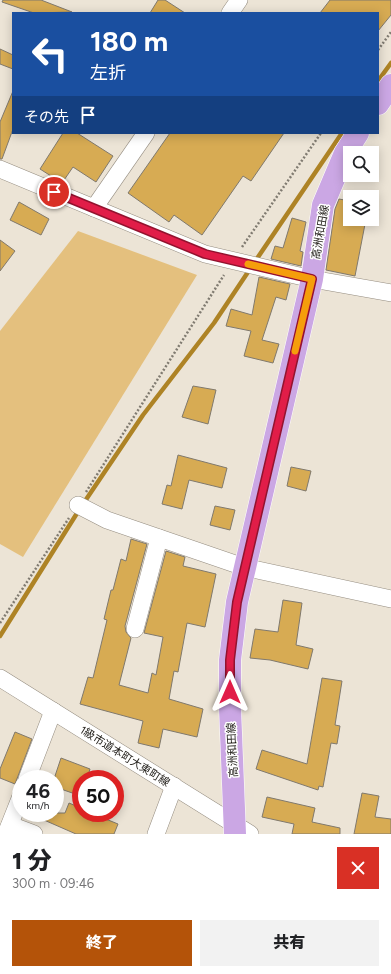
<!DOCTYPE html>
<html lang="ja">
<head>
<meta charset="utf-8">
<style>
  :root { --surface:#fff; --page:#f2f2f2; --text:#202124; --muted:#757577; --accent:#b45309 }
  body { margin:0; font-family:Figtree,"Noto Sans JP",sans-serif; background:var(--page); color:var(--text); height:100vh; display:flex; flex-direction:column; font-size:15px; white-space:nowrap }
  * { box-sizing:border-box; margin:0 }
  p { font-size:13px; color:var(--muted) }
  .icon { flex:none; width:22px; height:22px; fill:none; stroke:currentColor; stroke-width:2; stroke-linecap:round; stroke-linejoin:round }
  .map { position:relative; height:834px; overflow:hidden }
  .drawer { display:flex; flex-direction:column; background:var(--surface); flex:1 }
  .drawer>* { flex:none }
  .top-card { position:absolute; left:12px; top:12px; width:367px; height:122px; border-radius:0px; box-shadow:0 2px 10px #0003; background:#1a4fa0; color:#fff; overflow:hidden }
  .fabs { position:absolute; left:343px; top:146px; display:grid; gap:8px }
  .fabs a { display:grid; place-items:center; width:36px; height:36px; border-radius:0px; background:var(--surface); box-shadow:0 2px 10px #0003; font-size:20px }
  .speed { position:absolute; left:12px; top:770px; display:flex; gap:8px; font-size:20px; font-weight:700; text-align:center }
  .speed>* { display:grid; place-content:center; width:52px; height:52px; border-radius:50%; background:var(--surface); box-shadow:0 2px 10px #0003; line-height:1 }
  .speed small { font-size:10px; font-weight:400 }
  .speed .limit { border:6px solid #d22; background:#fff; color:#111 }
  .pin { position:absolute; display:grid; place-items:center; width:34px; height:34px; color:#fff; margin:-17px; border:2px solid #fff; border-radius:50%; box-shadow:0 1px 4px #0007 }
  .me { position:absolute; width:44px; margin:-22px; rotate:0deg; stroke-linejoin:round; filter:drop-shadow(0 0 3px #0008) }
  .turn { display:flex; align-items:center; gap:14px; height:84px; padding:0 12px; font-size:18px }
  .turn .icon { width:52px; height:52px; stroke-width:2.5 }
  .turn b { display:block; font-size:28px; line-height:34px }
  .then { display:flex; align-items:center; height:38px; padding:0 12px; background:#0003; gap:8px; font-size:15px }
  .round { display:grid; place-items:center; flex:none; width:42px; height:42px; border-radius:0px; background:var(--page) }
  .summary { display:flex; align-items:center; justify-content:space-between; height:68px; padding:0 12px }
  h1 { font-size:24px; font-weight:800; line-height:30px }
  .action { display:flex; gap:8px; margin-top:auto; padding:8px 12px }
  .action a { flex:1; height:46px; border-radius:0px; background:var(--accent); color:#fff; font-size:16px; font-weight:800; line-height:46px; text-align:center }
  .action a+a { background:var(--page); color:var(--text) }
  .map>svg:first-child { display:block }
</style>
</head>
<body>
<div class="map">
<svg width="391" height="834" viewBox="0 0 391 834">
  <rect width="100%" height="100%" fill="#ece4d6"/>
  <path fill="#e4c07e" d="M78,231L197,275L23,557L0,544V331Z"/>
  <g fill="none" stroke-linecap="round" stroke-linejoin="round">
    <g stroke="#ae8325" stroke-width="4.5">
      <path d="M378,81L391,63"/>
      <path d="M254,263L342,133"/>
      <path d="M83,504L143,415L214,323L250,269"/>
      <path d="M0,636L79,510"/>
    </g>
  </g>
  <g fill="#d7ab53" stroke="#80796d">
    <path d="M3,0H41L72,12L34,13L2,2Z"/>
    <path d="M158,0H165L185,13H150Z"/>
    <path d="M330,0H391V15L378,31V13H320Z"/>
    <path d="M0,49L13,55V69L0,64Z"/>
    <path d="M13,91V129L2,159H0V122Z"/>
    <path d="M63,133H77L113,156L96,182L73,167L62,183L40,169Z"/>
    <path d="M170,133H284L251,181L243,176L202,235L174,215L169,222L128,193Z"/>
    <path d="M339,199L350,201V219H366L355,276L326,270L335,209Z"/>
    <path d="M19,202L49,219L41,235L10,220Z"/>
    <path d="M292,218L306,222L300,251L303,252L301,266L271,259L275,246L283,248Z"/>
    <path d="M0,240L15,251L0,271Z"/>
    <path d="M259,277L290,284L286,300L276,297L262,340L279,344L273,363L244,356L251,331L226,326L231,309L252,315Z"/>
    <path d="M193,386L216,390L208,424L182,417Z"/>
    <path d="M178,455L227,468L222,488L189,480L182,509L162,504L167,485L171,486Z"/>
    <path d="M291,467L311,471L306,491L287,486Z"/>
    <path d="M215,506L235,510L230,530L210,525Z"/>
    <path d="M131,539L147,544L125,626L126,632L131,638L119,685L148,693L152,673L156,675L163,637L144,633L166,551L185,557L183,566L216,574L205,627L187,623L178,672L174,671L169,699L203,709L197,737L163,729L159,748L138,743L143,721L80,704L88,677L93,678L107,620L104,619L111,590H113L121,559L126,561Z"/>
    <path d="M283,600L302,603L296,645L313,649L308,669L270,660L250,658L255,629L278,632Z"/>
    <path d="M322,678L342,681L335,725L340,726L337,744L331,743L323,787L319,786L318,790L256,769L262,750L307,764Z"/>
    <path d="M15,732L32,739L15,784L0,778V769Z"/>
    <path d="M61,758L90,769L87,779H81V796L55,787V776Z"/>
    <path d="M362,793L379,796L375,817L391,819V834H354Z"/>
    <path d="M267,797L315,808L312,822L340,828V834H292L294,824L262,817Z"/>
    <path d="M69,803L81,808V813H91L118,824L114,834H76L28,813H65Z"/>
  </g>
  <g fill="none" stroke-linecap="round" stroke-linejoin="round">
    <defs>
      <g id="minor">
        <path d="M230,13L239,0"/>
        <path d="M0,169L205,254L312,279L391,293"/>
        <path d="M94,208L146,133"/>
        <path d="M78,505L107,520L244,567L391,599"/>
        <path d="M135,629L159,538"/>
        <path d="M0,678L250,834"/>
        <path d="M27,779L53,711"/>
        <path d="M10,825L34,834"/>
        <path d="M6,834L21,796"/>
        <path d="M156,834L174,786"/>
      </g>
      <g id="major">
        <path d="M378,104L391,85"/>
        <path d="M235,834L230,708V660L237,602L312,279L323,205L345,153L358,133"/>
      </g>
    </defs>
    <use href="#minor" stroke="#958d81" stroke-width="18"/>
    <use href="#major" stroke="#fff" stroke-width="23"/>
    <g stroke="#807b71" stroke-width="2.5" stroke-dasharray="2 2" stroke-linecap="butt">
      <path d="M378,50L391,32"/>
      <path d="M242,247L321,133"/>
      <path d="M86,492L224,275"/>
      <path d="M0,623L69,518"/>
    </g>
    <use href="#minor" stroke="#fff" stroke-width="17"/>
    <use href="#major" stroke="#cba7e4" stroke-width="22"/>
  </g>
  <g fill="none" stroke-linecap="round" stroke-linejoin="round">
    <defs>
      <path id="route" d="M54,192L205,254L312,279L237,602L230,660V692"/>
    </defs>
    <use href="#route" stroke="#92132f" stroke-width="10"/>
    <use href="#route" stroke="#e11d48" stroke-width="7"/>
    <path stroke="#f59e0b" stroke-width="7" d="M248,264L312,279L295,351"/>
  </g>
  <g text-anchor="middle" stroke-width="3" stroke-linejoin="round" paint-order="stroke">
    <g font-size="11" fill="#201d18" stroke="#fff">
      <text transform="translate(320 232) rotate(-80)" y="4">高洲和田線</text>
      <text transform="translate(232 750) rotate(-93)" y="4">高洲和田線</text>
      <text transform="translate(125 756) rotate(32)" y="4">1級市道本町大東町線</text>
    </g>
  </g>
</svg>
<div class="fabs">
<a><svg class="icon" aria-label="search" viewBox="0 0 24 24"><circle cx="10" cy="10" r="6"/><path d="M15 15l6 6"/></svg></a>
<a><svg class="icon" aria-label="layers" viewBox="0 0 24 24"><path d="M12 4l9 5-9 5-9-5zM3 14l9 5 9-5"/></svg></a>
</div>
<div class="speed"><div>46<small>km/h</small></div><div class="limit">50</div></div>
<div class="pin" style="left:54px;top:192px;background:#d93025"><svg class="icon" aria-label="arrive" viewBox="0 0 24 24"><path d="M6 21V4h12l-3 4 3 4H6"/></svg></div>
<svg class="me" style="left:230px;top:692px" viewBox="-20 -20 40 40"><path d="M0-17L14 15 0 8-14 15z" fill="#e11d48" stroke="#fff" stroke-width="4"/></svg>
<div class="top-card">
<div class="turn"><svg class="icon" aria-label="left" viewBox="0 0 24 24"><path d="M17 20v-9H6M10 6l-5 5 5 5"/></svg><div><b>180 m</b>左折</div></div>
<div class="then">その先<svg class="icon" aria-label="arrive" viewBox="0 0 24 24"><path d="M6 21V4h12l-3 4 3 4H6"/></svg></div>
</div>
</div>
<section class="drawer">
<div class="summary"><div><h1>1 分</h1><p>300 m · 09:46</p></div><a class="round" style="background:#d93025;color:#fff"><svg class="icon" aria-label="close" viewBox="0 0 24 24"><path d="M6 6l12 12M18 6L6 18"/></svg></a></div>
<div class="action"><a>終了</a><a>共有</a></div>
</section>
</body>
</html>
